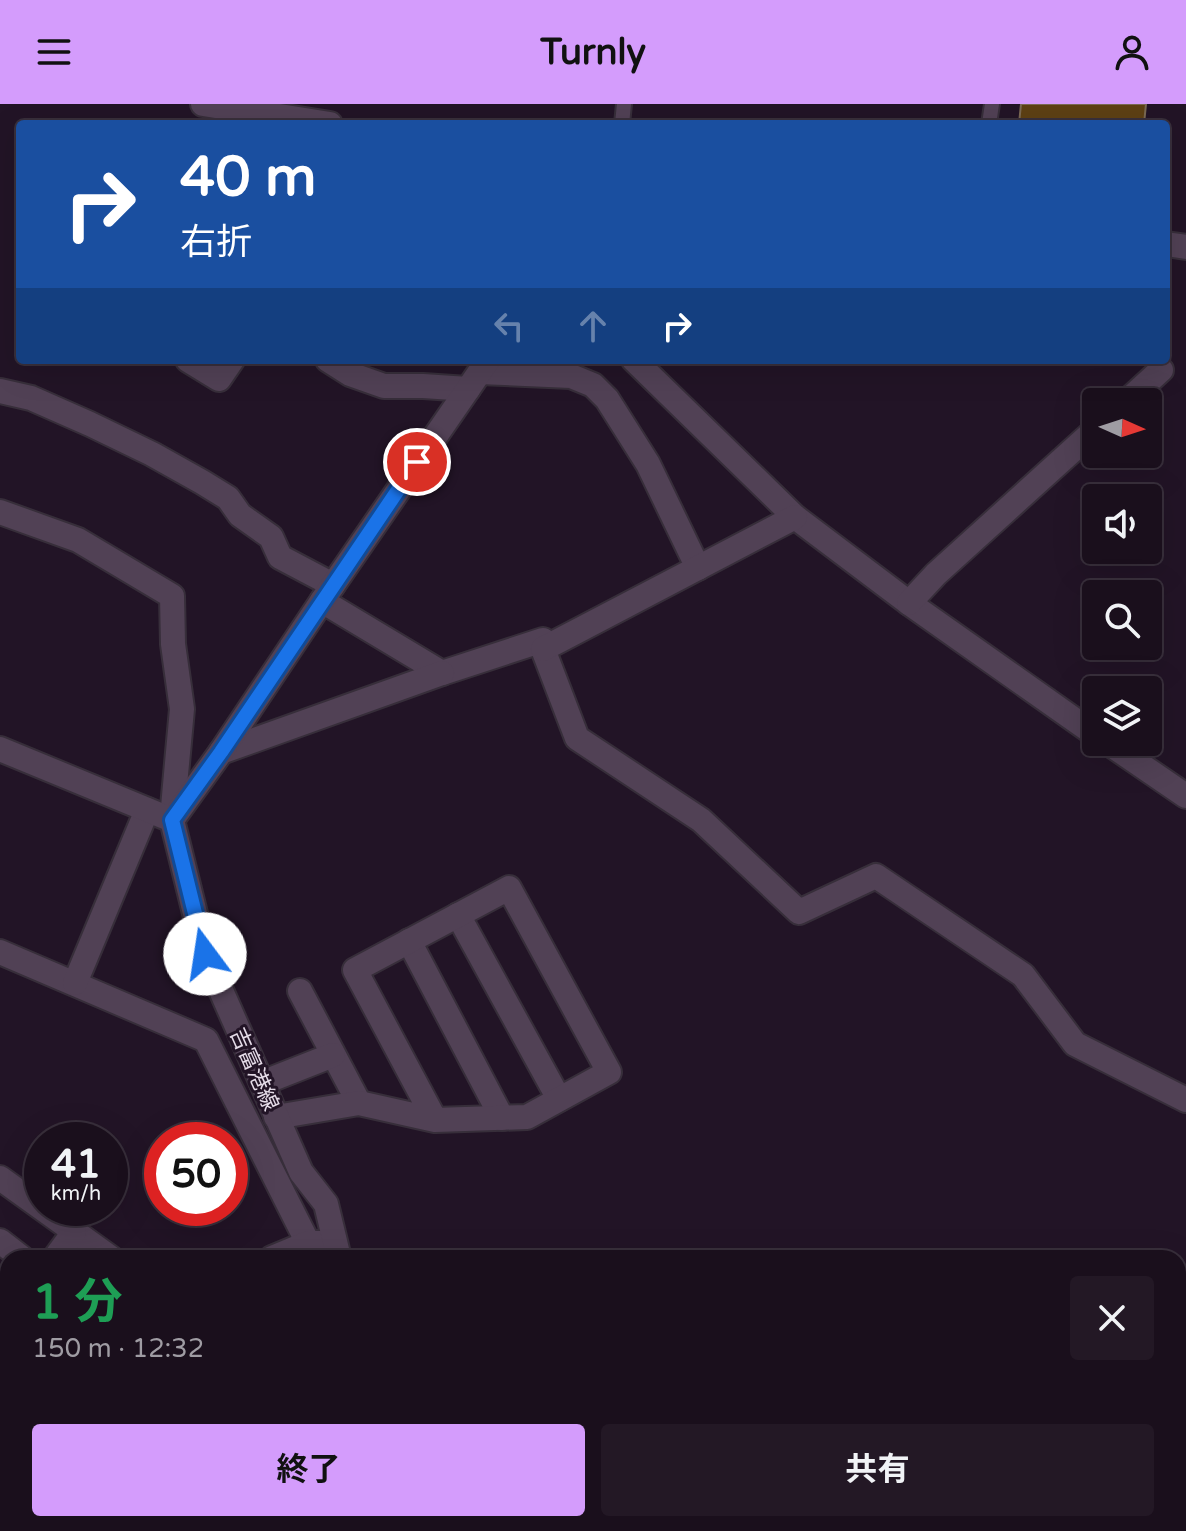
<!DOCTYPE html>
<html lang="ja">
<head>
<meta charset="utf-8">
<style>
  :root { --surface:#1a0f1c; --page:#231825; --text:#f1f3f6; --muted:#9f9ca3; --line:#382f3b; --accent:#d49cfc }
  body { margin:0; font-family:"Varela Round","Noto Sans JP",sans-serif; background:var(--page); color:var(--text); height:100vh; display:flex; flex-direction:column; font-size:30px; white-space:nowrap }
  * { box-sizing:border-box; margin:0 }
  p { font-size:26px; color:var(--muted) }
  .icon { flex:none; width:44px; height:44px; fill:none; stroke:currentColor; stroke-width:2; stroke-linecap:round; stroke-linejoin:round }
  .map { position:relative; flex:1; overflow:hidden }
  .side { position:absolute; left:0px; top:1146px; width:1186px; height:282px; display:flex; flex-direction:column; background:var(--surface); border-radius:24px 24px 0 0; box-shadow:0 8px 32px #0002,0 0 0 2px var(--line) }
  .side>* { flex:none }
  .banner { position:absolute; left:16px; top:16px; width:1154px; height:244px; border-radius:8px; box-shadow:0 8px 32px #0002,0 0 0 2px var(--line); background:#1a4fa0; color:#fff; overflow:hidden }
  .needle { width:52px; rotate:93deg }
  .buttons { position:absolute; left:1082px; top:284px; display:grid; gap:16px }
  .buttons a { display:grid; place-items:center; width:80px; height:80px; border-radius:8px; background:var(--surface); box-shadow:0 8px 32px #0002,0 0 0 2px var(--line); font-size:40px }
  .speed { position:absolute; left:24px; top:1018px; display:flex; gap:16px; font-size:40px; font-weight:700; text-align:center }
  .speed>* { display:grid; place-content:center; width:104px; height:104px; border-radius:50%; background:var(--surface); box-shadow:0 8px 32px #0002,0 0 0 2px var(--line); line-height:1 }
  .speed small { font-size:20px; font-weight:400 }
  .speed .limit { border:12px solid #d22; background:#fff; color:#111 }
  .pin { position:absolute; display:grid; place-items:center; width:68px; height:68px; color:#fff; margin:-34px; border:4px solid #fff; border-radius:50%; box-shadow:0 2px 8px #0007 }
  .me { position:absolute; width:88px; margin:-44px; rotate:346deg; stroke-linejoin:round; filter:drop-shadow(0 0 6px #0008) }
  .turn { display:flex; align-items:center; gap:28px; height:168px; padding:0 32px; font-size:36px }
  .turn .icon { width:104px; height:104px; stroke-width:2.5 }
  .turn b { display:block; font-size:56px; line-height:68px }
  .lanes { display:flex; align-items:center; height:76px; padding:0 32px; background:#0003; justify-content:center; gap:40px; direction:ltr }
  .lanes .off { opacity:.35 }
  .round { display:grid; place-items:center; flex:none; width:84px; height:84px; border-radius:8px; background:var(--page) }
  .summary { display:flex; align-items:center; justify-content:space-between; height:136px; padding:0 32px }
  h1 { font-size:48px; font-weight:700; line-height:60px; color:#1e9e55 }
  .button { display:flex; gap:16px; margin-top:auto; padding:16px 32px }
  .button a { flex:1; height:92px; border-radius:8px; background:var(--accent); color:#111; font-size:32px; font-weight:700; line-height:92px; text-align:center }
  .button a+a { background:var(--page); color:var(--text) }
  header { display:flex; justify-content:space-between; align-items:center; height:104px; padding:0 32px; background:var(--accent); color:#111; font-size:36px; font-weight:700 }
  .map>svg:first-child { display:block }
</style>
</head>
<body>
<header><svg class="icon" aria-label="menu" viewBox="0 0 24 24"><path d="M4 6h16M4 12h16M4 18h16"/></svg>Turnly<svg class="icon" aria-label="person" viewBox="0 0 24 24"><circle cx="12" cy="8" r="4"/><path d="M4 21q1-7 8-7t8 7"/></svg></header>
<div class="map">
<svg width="1186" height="1427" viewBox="0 0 1186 1427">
  <rect width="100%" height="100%" fill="#221426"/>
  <path fill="#00060b" stroke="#45464d" stroke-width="2" d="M0,1214L8,1219V1420H306L318,1427H0Z"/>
  <path fill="#5d4014" stroke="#7a6953" stroke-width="2" d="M1021,0H1146L1144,20H1019Z"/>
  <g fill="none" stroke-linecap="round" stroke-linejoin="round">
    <defs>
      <g id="lane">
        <path d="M622,20L624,0"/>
        <path d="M989,20L992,0"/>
      </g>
      <g id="street">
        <path d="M203,0L330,20"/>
        <path d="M1166,140L1186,143"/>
        <path d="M188,256L219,275L232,256"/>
        <path d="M328,256L350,270L384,282H423L468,285"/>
        <path d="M634,256L795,413L909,499L1096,631"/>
        <path d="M480,268L571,272L593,281L607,295L648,360L698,464"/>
        <path d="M0,287L31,294L90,320L152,350L202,378L228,394L240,411L271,433L280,453L333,481"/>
        <path d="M1126,298L1161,266"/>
        <path d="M0,408L78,436L172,492L173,540L182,605L172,714"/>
        <path d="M322,497L442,569L543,536V545L577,634L701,716L799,808L876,772L1023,871L1075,940L1186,996"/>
        <path d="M909,499L936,470L1096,325"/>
        <path d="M543,545L795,413"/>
        <path d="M1107,638L1186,692"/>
        <path d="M221,648L442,569"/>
        <path d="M172,716L221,648L322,497L488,256"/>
        <path d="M458,811L559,995"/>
        <path d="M409,837L502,1014"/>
        <path d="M0,848L206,936L308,1139L311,1154"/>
        <path d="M75,879L147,706"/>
        <path d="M300,887L359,999"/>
        <path d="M262,979L333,951"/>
        <path d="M276,1013L359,999L435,1016L527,1013L609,968L509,784L355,866L435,1016"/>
        <path d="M0,1074L111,1154"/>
        <path d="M0,1137L22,1154"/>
        <path d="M55,1154L74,1128"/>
        <path d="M272,1154L308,1139H322"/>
        <path d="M0,1175L8,1181"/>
        <path d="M1178,1386L1186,1383"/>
        <path d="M1178,1415L1186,1411"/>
        <path d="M361,1420L372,1427"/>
        <path d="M430,1420L443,1427"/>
        <path d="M1081,1427L1098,1420"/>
        <path d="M1149,1427L1165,1420"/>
      </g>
      <g id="secondary">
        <path d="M0,645L172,716L205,850L301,1068L326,1100L339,1154"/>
        <path d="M497,1420L510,1427"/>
      </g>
    </defs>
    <use href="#lane" stroke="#372e3a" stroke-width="18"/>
    <use href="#street" stroke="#372e3a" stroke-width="28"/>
    <use href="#secondary" stroke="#372e3a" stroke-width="28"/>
    <use href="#lane" stroke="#514155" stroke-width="14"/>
    <use href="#street" stroke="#514155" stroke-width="24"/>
    <use href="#secondary" stroke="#514155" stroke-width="24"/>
  </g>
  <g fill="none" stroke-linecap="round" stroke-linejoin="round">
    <defs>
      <path id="route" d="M205,850L172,716L221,648L417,358"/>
    </defs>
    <use href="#route" stroke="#114b97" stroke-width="20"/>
    <use href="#route" stroke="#1a73e8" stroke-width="14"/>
  </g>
  <g text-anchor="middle" stroke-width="6" stroke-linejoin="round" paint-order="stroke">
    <g font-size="22" fill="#e5dce8" stroke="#221426">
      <text transform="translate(255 965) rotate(66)" y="8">吉富港線</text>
    </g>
  </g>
</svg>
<div class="buttons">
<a><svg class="needle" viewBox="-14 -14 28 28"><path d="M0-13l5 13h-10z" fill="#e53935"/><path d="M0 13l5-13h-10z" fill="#9f9ca3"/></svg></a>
<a><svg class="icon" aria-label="sound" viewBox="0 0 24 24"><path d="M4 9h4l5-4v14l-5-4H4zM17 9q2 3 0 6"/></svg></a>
<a><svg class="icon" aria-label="search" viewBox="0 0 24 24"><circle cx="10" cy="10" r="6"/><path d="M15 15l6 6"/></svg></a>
<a><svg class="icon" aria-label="layers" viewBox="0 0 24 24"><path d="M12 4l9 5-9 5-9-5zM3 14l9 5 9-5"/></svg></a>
</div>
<div class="speed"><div>41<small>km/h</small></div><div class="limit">50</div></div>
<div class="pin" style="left:417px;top:358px;background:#d93025"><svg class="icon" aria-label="arrive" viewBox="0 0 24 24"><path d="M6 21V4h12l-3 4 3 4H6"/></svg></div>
<svg class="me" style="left:205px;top:850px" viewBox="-20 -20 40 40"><circle r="19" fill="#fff"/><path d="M0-13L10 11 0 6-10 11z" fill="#1a73e8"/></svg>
<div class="banner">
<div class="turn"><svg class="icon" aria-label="right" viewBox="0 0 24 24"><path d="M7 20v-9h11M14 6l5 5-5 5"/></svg><div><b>40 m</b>右折</div></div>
<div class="lanes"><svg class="icon off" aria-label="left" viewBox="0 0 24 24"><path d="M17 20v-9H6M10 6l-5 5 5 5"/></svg><svg class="icon off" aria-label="ahead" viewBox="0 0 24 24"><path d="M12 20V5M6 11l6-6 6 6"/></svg><svg class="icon" aria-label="right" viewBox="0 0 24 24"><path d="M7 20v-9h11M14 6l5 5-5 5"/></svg></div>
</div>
<section class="side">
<div class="summary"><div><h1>1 分</h1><p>150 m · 12:32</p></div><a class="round"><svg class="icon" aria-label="close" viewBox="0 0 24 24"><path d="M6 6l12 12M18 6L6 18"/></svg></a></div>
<div class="button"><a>終了</a><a>共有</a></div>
</section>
</div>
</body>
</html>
